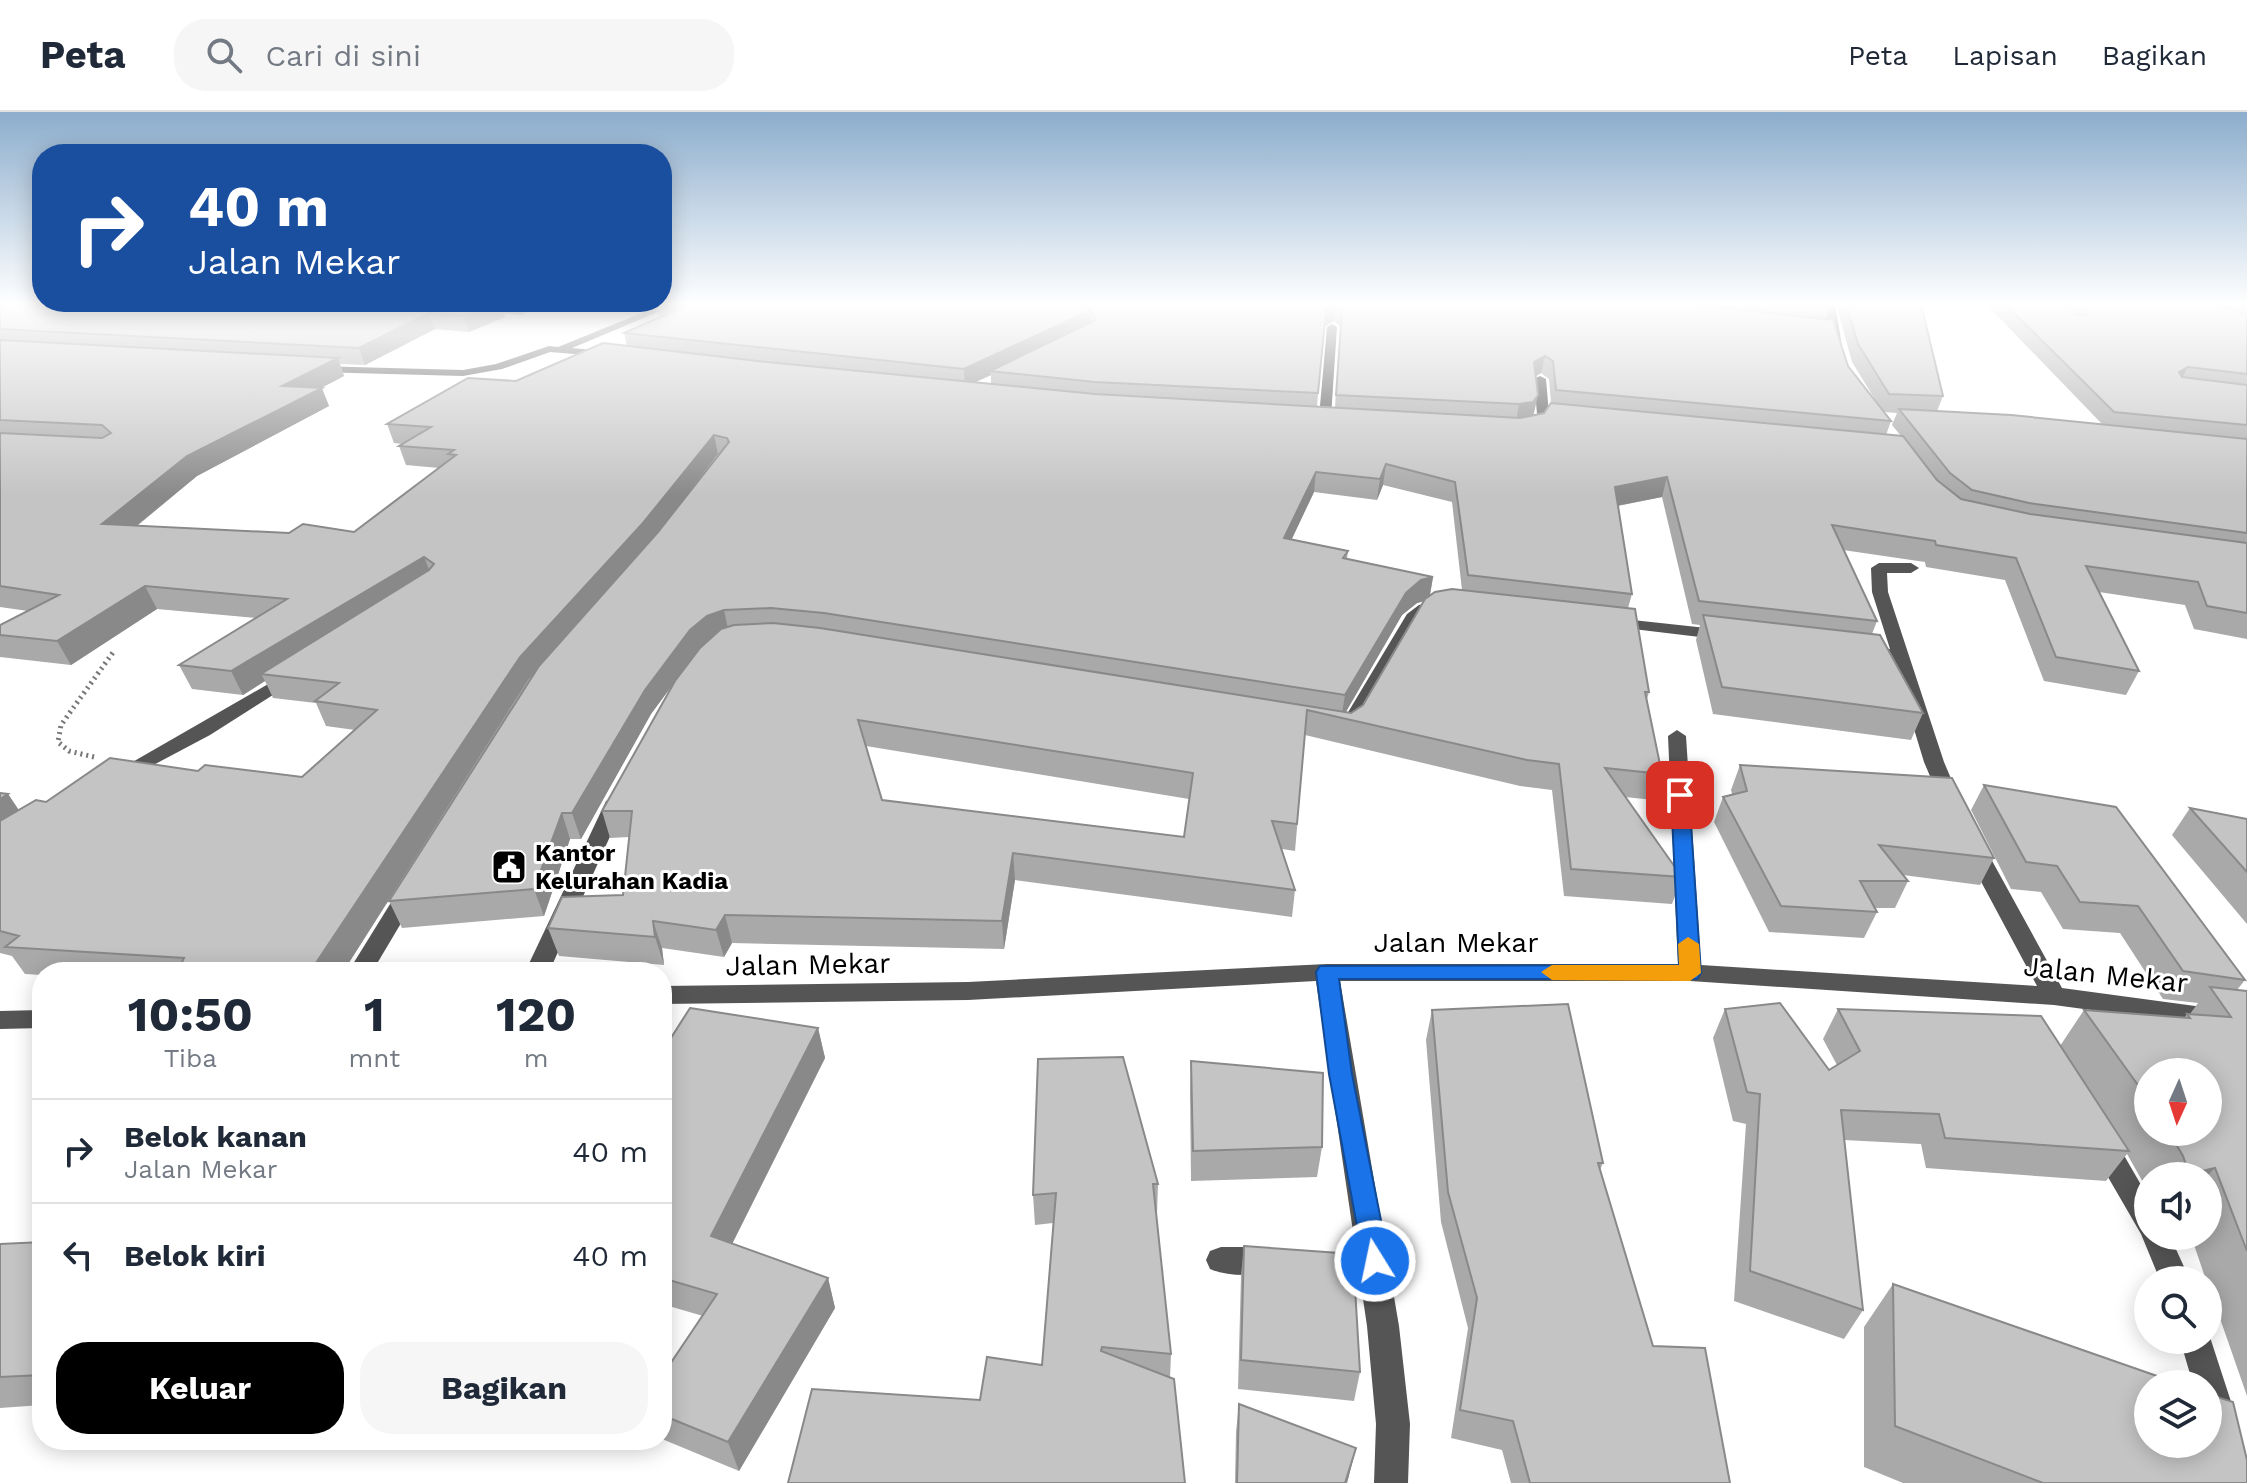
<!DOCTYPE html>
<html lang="id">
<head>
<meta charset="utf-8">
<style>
  :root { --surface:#fff; --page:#f6f6f7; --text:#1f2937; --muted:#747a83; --line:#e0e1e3; --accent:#000 }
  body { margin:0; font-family:"Work Sans",sans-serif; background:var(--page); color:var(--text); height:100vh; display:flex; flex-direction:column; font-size:30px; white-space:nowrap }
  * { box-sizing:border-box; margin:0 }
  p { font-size:26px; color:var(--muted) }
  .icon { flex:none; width:44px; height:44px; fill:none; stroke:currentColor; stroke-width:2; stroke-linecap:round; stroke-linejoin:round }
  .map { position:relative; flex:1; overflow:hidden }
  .panel { position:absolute; left:32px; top:850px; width:640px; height:488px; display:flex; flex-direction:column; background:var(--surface); border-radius:32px; box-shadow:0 4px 20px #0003 }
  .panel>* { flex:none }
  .hud { position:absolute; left:32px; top:32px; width:640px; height:168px; border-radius:32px; box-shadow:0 4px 20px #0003; background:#1a4fa0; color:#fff; overflow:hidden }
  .needle { width:52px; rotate:183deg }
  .tools { position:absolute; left:2134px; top:946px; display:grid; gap:16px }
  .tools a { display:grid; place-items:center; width:88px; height:88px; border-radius:50%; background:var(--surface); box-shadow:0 4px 20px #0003; font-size:40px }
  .pin { position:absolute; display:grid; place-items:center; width:68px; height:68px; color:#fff; margin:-34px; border-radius:16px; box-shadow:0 4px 12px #0006 }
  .me { position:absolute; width:88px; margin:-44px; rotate:350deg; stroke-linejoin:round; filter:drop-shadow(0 0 6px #0008) }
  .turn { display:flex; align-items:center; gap:28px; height:168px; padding:0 24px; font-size:36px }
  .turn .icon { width:104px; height:104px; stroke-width:2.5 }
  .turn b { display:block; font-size:56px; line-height:68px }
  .eta { display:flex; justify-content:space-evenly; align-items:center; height:136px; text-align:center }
  .eta b { font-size:48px; font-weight:700; line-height:56px }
  .button { display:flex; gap:16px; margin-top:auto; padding:16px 24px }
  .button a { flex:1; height:92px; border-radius:32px; background:var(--accent); color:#fff; font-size:32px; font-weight:700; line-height:92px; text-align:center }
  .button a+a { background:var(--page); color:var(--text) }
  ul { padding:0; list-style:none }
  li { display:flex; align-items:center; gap:24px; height:104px; padding:0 24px; border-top:2px solid var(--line) }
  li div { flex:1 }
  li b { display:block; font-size:30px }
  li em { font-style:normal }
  header { display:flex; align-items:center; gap:48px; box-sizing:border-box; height:112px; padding:0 40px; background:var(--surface); border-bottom:2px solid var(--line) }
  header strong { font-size:38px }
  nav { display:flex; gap:44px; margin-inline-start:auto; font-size:28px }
  .search { width:560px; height:72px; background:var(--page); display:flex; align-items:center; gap:20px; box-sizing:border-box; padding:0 28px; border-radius:32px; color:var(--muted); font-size:30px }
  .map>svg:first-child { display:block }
</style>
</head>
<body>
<header>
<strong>Peta</strong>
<div class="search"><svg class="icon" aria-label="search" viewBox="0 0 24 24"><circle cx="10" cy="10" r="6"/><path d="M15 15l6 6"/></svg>Cari di sini</div>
<nav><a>Peta</a><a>Lapisan</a><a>Bagikan</a></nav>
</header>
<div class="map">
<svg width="2247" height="1371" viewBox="0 0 2247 1371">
  <rect width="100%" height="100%" fill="#fff"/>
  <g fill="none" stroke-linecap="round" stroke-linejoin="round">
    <path stroke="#777" stroke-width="5" stroke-dasharray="2 4" stroke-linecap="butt" d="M94,645L69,639L58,630L61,613L114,539"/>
    <g fill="#555" fill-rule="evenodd">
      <path d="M664,192H677L572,236L615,240V244L611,245L550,240L502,257L463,264L316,260L311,257L316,254L463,258L496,252L549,234L558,235Z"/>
      <path d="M1825,192H1835L1842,234L1833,232L1825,206Z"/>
      <path d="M476,193L522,197L527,200L522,203L473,198Z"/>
      <path d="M1332,212L1337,215L1331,305L1325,309L1319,305L1327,215Z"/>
      <path d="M1540,264L1546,267L1549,302L1543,306L1537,302L1534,267Z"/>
      <path d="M1879,451H1911L1919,456L1911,461H1887L1888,480L1944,650L1961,690L1958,694H1944L1941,690L1924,650L1893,548L1864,544L1856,539L1864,534L1890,537L1872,480L1871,456Z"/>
      <path d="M1439,489L1447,494L1419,508L1354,621H1340L1338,617L1407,502L1419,493Z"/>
      <path d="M1614,506L1725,518L1733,523L1725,528L1608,514V508Z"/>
      <path d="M289,560L298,565L295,569L210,623L127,667L120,669L110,663Z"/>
      <path d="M1677,618L1686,624L1701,853L2037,874L1963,736L1974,729L1985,736L2062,876L2247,901V919L2054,893L1690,869H1340L1399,1214L1410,1312L1408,1371H1374L1376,1312L1367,1214L1316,869L968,888L662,892V874L968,870L1327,852H1678L1668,624Z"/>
      <path d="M616,683L626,689L549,860H525L606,689Z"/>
      <path d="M408,774L416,776L419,781L372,860H348L400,776Z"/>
      <path d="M42,898V916L0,917V899Z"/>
      <path d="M2104,1023L2114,1026L2148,1085V1124H2170L2190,1168H2160L2141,1122L2090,1034L2094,1026Z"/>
      <path d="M1221,1135H1267L1278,1139L1282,1148L1278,1157C1259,1165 1229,1165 1210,1157L1206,1148L1210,1139Z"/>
      <path d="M2208,1219L2237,1308L2232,1320L2220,1325L2208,1319V1272H2193L2180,1228H2208Z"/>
    </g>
  </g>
  <g fill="#a9a9a9" fill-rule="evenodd">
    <path d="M0,192H534L523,197L502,194L505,205L469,220L435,217L365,253L340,252L344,264L321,276L329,294L197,364L137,414L289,421L354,420L439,356L406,353L399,334L402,332L394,331L387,312L516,269L627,234L624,221L664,204L658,203L656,192H1830V196L1826,207L1848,254L1879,294L1852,250L1836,192H1921L1943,284L1937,299L2102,312L1986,192H2069L2075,202L2076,203L2071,192H2247V527L2194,517L2185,493L2099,480L2139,559L2126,583L2044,569L2005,468L1926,455L1925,450L1843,438L1877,509L1872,522L1923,601L1911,628L1713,602L1696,528L1700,513L1692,512L1662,385L1618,394L1632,482L1628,496L1649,580L1647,587L1662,662L1654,688L1625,685L1682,765L1672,792L1564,784L1552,678L1520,674L1305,623L1295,739L1282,737L1295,778L1292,805L1015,768L1004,837L732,831L724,845L662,836L664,853L559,844L548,816L623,783L629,725L610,726L602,699L671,575L651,602L581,727H570L544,804L402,816L389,789L531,565L343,860H42V863L25,862L12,844L0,841V681L8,682L19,698L46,690L198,659L302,665L355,618L326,614L316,591L273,586L265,569L243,583L192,577L179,553L256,506L157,497L71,553L0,545V513L28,499L0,495ZM1334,209L1340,215L1335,295L1317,294L1324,215ZM1541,261L1549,267L1551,291L1544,301L1533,303L1534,301L1536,264ZM991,263V272L975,270ZM1884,300L1897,301L1892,313L1901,324L1886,323L1891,309ZM718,342H719L656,423ZM1383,373L1452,390L1462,478L1430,483L1433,465L1347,447L1348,439L1291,428L1314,380L1377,388ZM1424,489L1363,593L1351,601L1346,600L1402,503L1417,491ZM866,634L1189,687L1184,725L882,688Z"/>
    <path d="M564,192H656L635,200Z"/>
    <path d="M1740,653L1994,746L1980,773L1903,763L1908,769L1895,796H1874L1877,800L1864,826L1769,820L1714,710L1723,685L1732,682L1731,678Z"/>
    <path d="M1984,673L2245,868L2237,878L2247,879V1284L2208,1172V1168H2206L2191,1124H2208V1064H2148V1079L2127,1042L2106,1069L1926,1056L1921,1032L1844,1028L1863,1198L1844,1227L1734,1189L1746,1012L1733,1009L1713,926L1725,897L1829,958L1837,953L1823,927L1838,897L2060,934L2084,898L2184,906L2187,902H2190L2198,891L2163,887L2120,821L2063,817L2041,780L2011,777L1971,698ZM2148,960L2208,1020H2148Z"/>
    <path d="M2190,696L2247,707V812L2172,723Z"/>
    <path d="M1432,898L1603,1051L1600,1058L1653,1234L1730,1371H1511L1502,1338L1451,1326L1468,1216L1441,1110L1426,928Z"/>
    <path d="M818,916L825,946L732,1132L828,1166L835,1196L739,1359L662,1327V1264L703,1204L662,1192V940Z"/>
    <path d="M1191,949L1322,1035L1317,1065L1191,1069L1190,979Z"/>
    <path d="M1158,1072L1157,1102H1156L1171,1242L1170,1266L980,1288L1042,1253L1053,1111L1035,1113L1033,1083Z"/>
    <path d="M42,1130V1293L0,1296V1132Z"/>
    <path d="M1244,1134L1360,1260L1354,1289L1238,1277L1241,1164Z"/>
    <path d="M1893,1172L2247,1371H1903L1864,1355V1215Z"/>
    <path d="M1239,1292L1356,1336L1347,1371H1235L1236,1320Z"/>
  </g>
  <g fill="#898989">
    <path d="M493,192H501L505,205L469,220L464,204Z"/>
    <path d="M522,192H534L523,197Z"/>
    <path d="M633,192H656L635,200Z"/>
    <path d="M1335,193L1334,209L1324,215L1326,199Z"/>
    <path d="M1091,198L1092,214L990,259L991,263L965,275L964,257Z"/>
    <path d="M429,201L435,217L365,253L359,236Z"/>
    <path d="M1545,244L1541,261L1531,267L1534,250Z"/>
    <path d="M338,246L344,264L300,287L322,276L329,294L197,364L113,433L102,412L187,344L282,274Z"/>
    <path d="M2188,255L2180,270L2179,260Z"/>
    <path d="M1538,283L1534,301L1529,308L1516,311L1519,292Z"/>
    <path d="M714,323L718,342L649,432L528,568L343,860H313L316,851L520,545Z"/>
    <path d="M1386,352L1383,373L1377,388L1380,367Z"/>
    <path d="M1316,360L1314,380L1282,448L1284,426Z"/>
    <path d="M1667,365L1662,385L1610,395L1615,375Z"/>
    <path d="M424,445L433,467L261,562L265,569L243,583L231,559Z"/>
    <path d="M1433,465L1429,488L1417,491L1402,503L1341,608L1345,583L1406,481L1421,468Z"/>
    <path d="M145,474L157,497L71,553L57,529Z"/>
    <path d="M724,498L729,522L696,541L651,602L581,727L572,701L645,578L690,518L707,504Z"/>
    <path d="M8,682L25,708L0,724V687Z"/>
    <path d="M562,701L570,727L544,804L534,777Z"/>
    <path d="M1013,741L1015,768L1004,837L1002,809Z"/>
    <path d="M725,803L732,831L724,845L716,818Z"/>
    <path d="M653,809L662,836L664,853L655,825Z"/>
    <path d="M818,916L825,946L721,1154L711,1124Z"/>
    <path d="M2215,1056L2207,1064H2188L2189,1062Z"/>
    <path d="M828,1166L835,1196L739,1359L728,1330Z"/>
    <path d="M1356,1336L1347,1371H1345Z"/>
  </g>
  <g fill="#c4c4c4" stroke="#898989" stroke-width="2" fill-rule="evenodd">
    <path d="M0,192H493L464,204L429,201L359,236L0,217Z"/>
    <path d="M690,192H1685L1833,208L1848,254L1891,309L1556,278L1553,249L1545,244L1534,250L1538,283L1533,290L1519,292L1336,283L1342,199L1335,193L1326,199L1318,281L1095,270L990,259L1096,208L1091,198L964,257L624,221Z"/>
    <path d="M1793,192H1830V196Z"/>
    <path d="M1846,192H1921L1943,284L1889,282L1858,232Z"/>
    <path d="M2005,192H2069L2075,202L2085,204L2088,200L2084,192H2202L2224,195L2247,203V262L2188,255L2179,260L2182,265L2247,273V313L2114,300Z"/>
    <path d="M0,228L338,246L282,274L322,276L187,344L102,412L289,421L303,412L354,420L456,343L448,342L454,338L399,334L431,315L387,312L468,266L516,269L603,231L767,250L1095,282L1520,306L1544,301L1551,291L1903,324L1937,368L1961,387L2030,402L2247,431V501L2207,494L2198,470L2086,454L2139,559L2056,545L2016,446L1936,433L1935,429L1832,413L1877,509L1699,489L1667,365L1615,375L1632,482L1468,463L1455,370L1386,352L1380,367L1316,360L1284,426L1348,439L1343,446L1433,465L1421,468L1406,481L1345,583L824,501L771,496L724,498L707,504L690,518L645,578L572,701H562L534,777L389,789L539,554L658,420L729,330L727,326L714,323L643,411L520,545L316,851L313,860H177L184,846L5,835L19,824L0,819V709L36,688L46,690L110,646L198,659L205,653L302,665L377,598L315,589L339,571L261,562L429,458L434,452L424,445L231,559L179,553L287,487L145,474L57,529L0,523V513L59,483L0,474V321L102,326L111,321L102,313L0,308Z"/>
    <path d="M1899,297L2011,303L2247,327V421L2029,391L1972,378L1950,361Z"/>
    <path d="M1452,477L1635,497L1649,580H1645L1662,662L1605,656L1682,765L1571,757L1559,652L1527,648L1307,598L1297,712L1272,709L1295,778L1013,741L1002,809L725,803L716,818L653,809L655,825L548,816L562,785L623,783L632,699H602L675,569L700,536L721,517L734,513L773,511L820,516L1351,601L1363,593L1425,487L1435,480ZM858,608L1193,661L1184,725L882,688Z"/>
    <path d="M1703,503L1880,523L1923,601L1722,575Z"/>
    <path d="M1740,653L1952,666L1994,746L1879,733L1908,769H1860L1877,800L1781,794L1723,685L1747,679Z"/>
    <path d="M1984,673L2116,695L2245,868L2183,859L2138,794L2080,790L2057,754L2026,750Z"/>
    <path d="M0,681L8,682L0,687Z"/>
    <path d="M2190,696L2247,707V760Z"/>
    <path d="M2210,875L2247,879V1139L2215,1056L2189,1062L2183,1044L2169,1020H2208V960H2148V987L2084,898L2190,906L2187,902L2231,905Z"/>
    <path d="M1780,891L1829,958L1860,939L1838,897L2041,904L2129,1039L1945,1026L1939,1002L1841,998L1863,1198L1750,1159L1760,982L1747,980L1725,897Z"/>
    <path d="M1568,892L1603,1051H1598L1653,1234L1705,1236L1730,1371H1530L1513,1309L1460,1298L1477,1186L1448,1080L1432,898Z"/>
    <path d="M690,896L818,916L711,1124L828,1166L728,1330L662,1303V1264L717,1182L662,1166V940Z"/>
    <path d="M1123,945L1158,1072H1153L1171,1242L1102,1235L1101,1239L1174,1267L1185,1371H788L812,1277L980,1288L987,1245L1042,1253L1056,1081L1033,1083L1038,947Z"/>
    <path d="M1191,949L1323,961L1322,1035L1193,1039Z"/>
    <path d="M42,1130V1263L0,1265V1132Z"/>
    <path d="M1244,1134L1353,1142L1360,1260L1241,1248Z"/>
    <path d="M1893,1172L2180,1272H2148V1332H2208V1282L2233,1290L2247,1348V1371H2043L1895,1314Z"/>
    <path d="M1239,1292L1356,1336L1345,1371H1237Z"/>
  </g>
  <linearGradient id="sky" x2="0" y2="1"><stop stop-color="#8cadcc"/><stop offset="0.5" stop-color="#fff"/><stop offset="1" stop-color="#fff" stop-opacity="0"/></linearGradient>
  <rect width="2247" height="384" fill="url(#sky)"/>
  <path fill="#1a73e8" stroke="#114b97" stroke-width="2" d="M1680,678L1689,683L1701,861L1697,867H1339L1352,962L1389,1149L1385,1158L1375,1161L1365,1158L1329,962L1316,860L1320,854L1679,853L1671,683Z"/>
  <path fill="#f59e0b" d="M1688,825L1699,832L1701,861L1690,869L1552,868L1541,860L1552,853H1679L1678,832Z"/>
  <defs>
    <symbol id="civic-square" viewBox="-11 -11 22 22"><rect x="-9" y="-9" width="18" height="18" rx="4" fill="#000" stroke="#fff"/><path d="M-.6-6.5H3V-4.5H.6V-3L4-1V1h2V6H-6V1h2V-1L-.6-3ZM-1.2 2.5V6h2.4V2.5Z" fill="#fff"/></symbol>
  </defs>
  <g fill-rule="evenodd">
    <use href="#civic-square" x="489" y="735" width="40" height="40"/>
  </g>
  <g text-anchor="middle" stroke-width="6" stroke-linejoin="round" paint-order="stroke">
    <g font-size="24" font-weight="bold" fill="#000" stroke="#fff" text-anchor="start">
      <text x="535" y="749">Kantor<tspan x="535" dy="28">Kelurahan Kadia</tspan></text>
    </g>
    <g font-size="28" fill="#000" stroke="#fff">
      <text x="1456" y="840">Jalan Mekar</text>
      <text transform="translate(808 852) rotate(-1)" y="10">Jalan Mekar</text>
      <text transform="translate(2106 862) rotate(6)" y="10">Jalan Mekar</text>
    </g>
  </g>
</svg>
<div class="tools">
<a><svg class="needle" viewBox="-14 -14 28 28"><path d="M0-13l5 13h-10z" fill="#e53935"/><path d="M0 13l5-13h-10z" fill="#747a83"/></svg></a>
<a><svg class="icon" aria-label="sound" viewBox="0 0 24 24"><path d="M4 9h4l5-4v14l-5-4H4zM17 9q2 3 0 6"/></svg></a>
<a><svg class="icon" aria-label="search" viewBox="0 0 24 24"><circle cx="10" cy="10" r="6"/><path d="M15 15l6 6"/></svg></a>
<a><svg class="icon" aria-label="layers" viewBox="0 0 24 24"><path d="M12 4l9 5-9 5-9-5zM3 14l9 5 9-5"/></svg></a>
</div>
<div class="pin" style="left:1680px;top:683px;background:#d93025"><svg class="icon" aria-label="arrive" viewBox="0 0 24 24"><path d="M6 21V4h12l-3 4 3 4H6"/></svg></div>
<svg class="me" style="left:1375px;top:1149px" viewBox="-20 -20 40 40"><circle r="17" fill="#1a73e8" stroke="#fff" stroke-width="3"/><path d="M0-11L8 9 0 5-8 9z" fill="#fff"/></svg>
<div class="hud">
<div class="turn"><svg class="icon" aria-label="right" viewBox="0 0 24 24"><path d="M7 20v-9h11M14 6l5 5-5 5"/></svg><div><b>40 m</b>Jalan Mekar</div></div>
</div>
<section class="panel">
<div class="eta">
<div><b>10:50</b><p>Tiba</p></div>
<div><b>1</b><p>mnt</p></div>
<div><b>120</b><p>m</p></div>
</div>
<ul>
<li><svg class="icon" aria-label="right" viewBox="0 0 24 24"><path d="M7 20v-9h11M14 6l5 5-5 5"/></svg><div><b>Belok kanan</b><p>Jalan Mekar</p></div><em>40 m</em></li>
<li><svg class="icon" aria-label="left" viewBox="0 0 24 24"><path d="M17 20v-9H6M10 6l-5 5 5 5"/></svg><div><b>Belok kiri</b></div><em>40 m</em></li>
</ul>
<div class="button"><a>Keluar</a><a>Bagikan</a></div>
</section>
</div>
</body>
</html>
